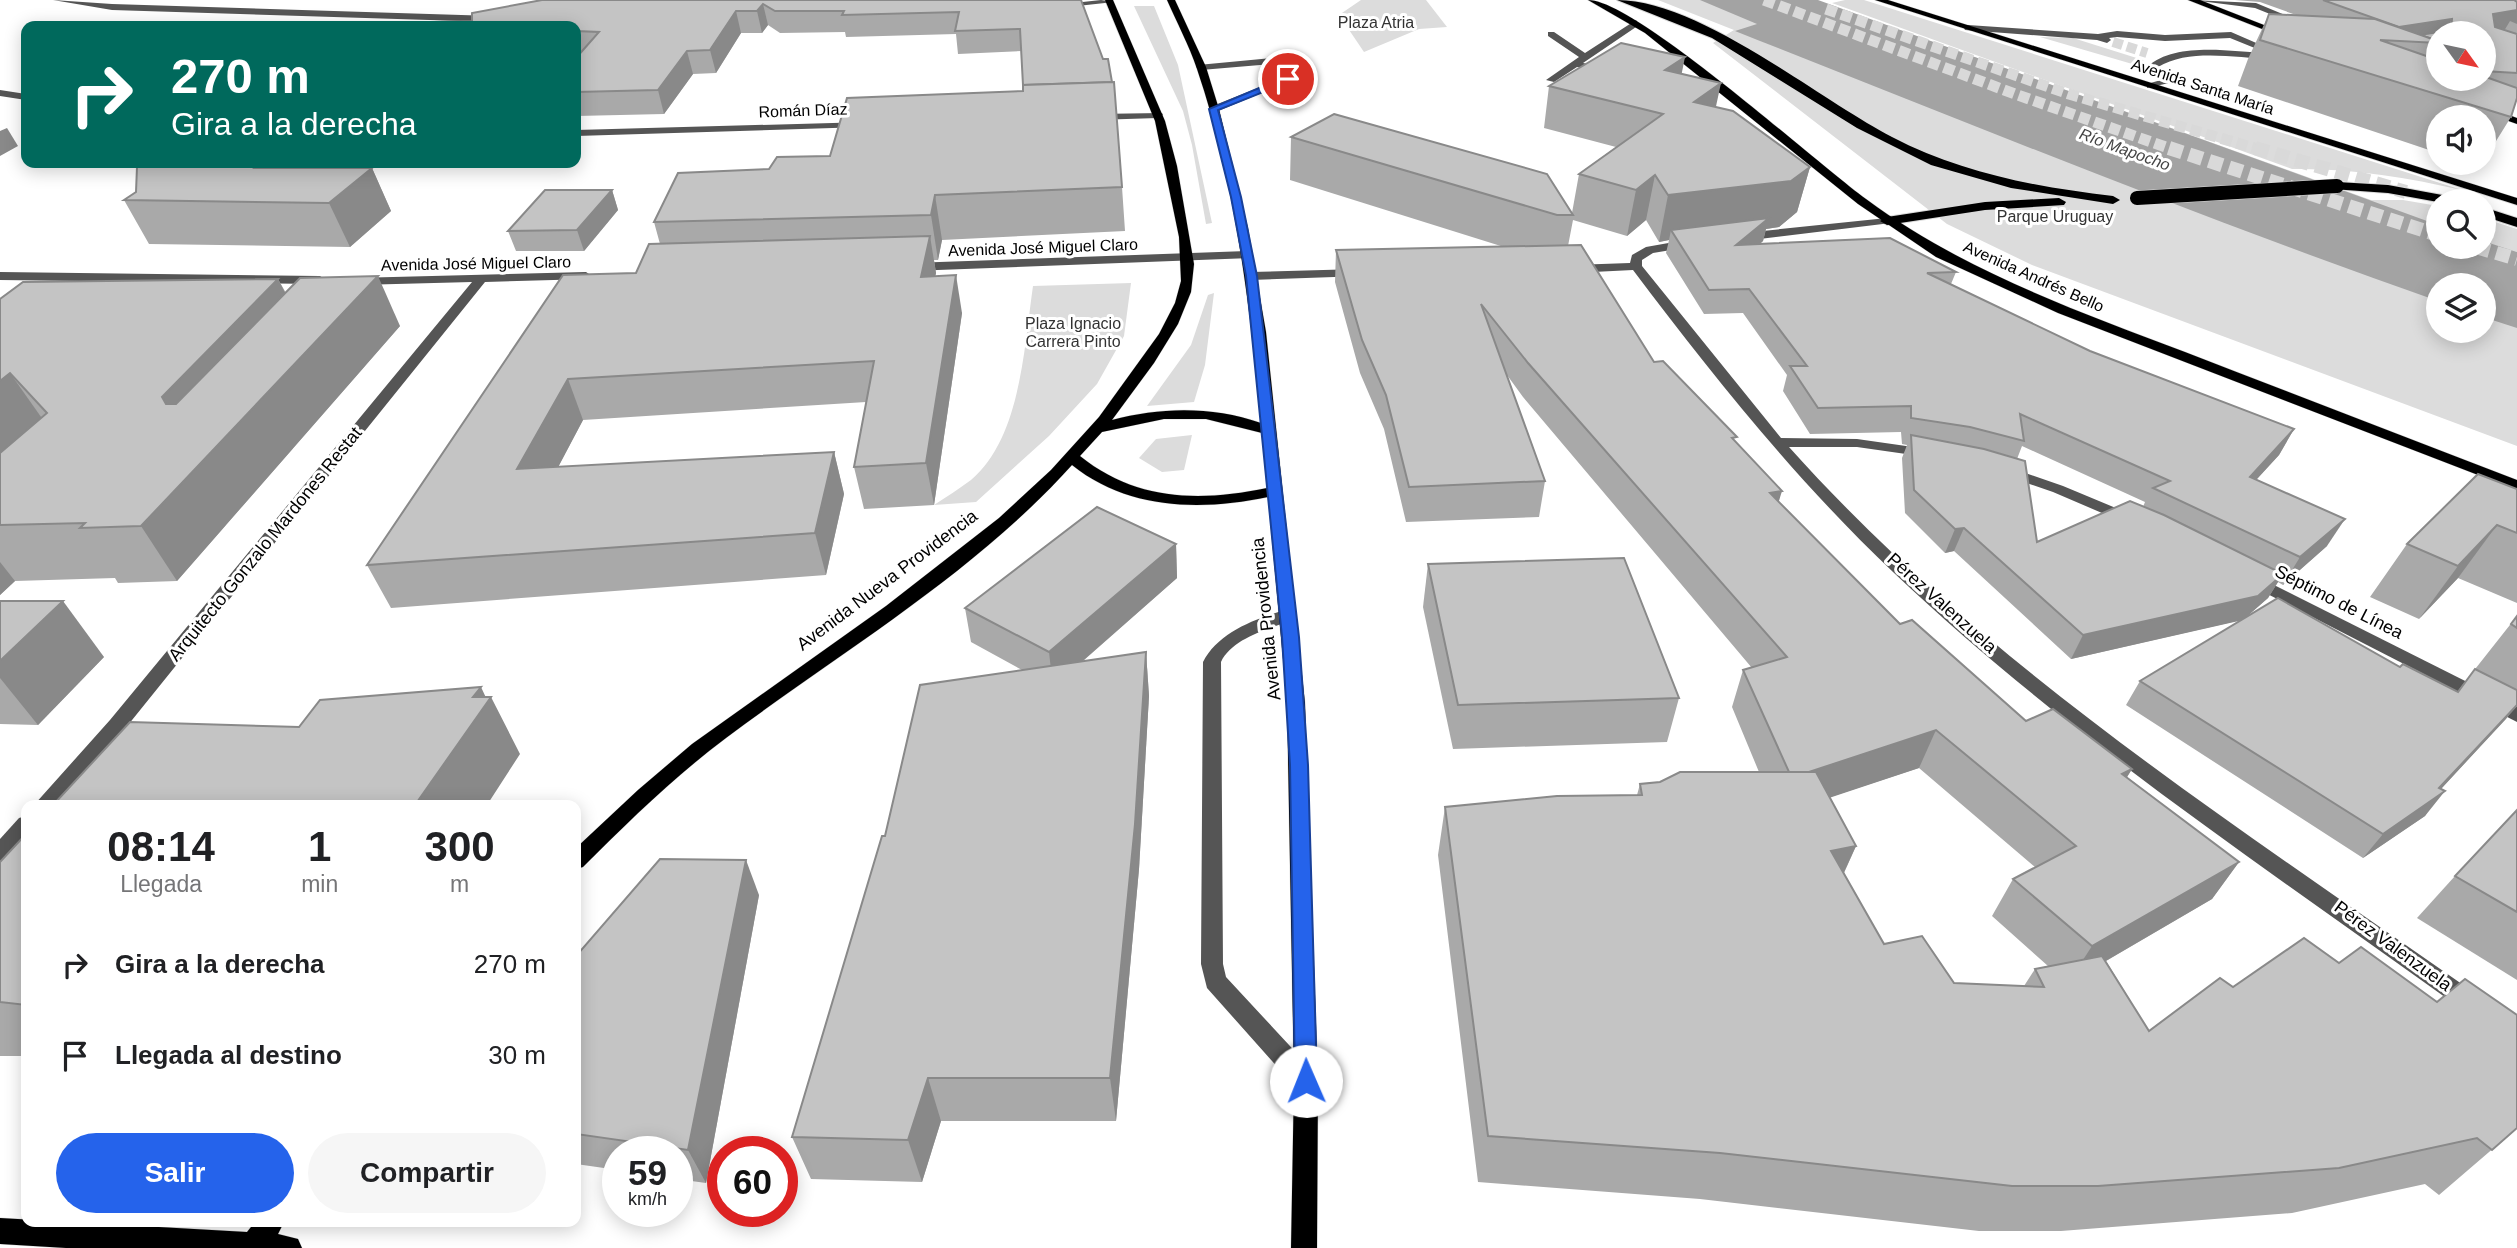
<!DOCTYPE html>
<html lang="es">
<head>
<meta charset="utf-8">
<style>
  :root { --surface:#fff; --page:#f6f6f6; --text:#202124; --muted:#757577; --accent:#2563eb }
  body { margin:0; font-family:Helvetica,sans-serif; background:var(--page); color:var(--text); height:100vh; display:flex; flex-direction:column; font-size:26px; white-space:nowrap }
  * { box-sizing:border-box; margin:0 }
  p { font-size:23px; color:var(--muted) }
  .icon { flex:none; width:38px; height:38px; fill:none; stroke:currentColor; stroke-width:2; stroke-linecap:round; stroke-linejoin:round }
  .map { position:relative; flex:1; overflow:hidden }
  .panel { position:absolute; left:21px; top:800px; width:560px; height:427px; display:flex; flex-direction:column; background:var(--surface); border-radius:14px; box-shadow:0 4px 18px #0003 }
  .panel>* { flex:none }
  .banner { position:absolute; left:21px; top:21px; width:560px; height:147px; border-radius:14px; box-shadow:0 4px 18px #0003; background:#00695c; color:#fff; overflow:hidden }
  .needle { width:46px; rotate:123deg }
  .buttons { position:absolute; left:2426px; top:21px; display:grid; gap:14px }
  .buttons a { display:grid; place-items:center; width:70px; height:70px; border-radius:50%; background:var(--surface); box-shadow:0 4px 18px #0003; font-size:35px }
  .speed { position:absolute; left:602px; top:1136px; display:flex; gap:14px; font-size:35px; font-weight:700; text-align:center }
  .speed>* { display:grid; place-content:center; width:91px; height:91px; border-radius:50%; background:var(--surface); box-shadow:0 4px 18px #0003; line-height:1 }
  .speed small { font-size:18px; font-weight:400 }
  .speed .limit { border:10px solid #d22; background:#fff; color:#111 }
  .pin { position:absolute; display:grid; place-items:center; width:60px; height:60px; color:#fff; margin:-30px; border:4px solid #fff; border-radius:50%; box-shadow:0 2px 7px #0007 }
  .me { position:absolute; width:77px; margin:-38px; rotate:359deg; stroke-linejoin:round; filter:drop-shadow(0 0 5px #0008) }
  .turn { display:flex; align-items:center; gap:24px; height:147px; padding:0 35px; font-size:32px }
  .turn .icon { width:91px; height:91px; stroke-width:2.5 }
  .turn b { display:block; font-size:49px; line-height:60px }
  .eta { display:flex; justify-content:space-evenly; align-items:center; height:119px; text-align:center }
  .eta b { font-size:42px; font-weight:800; line-height:49px }
  .action { display:flex; gap:14px; margin-top:auto; padding:14px 35px }
  .action a { flex:1; height:80px; border-radius:42px; background:var(--accent); color:#fff; font-size:28px; font-weight:800; line-height:80px; text-align:center }
  .action a+a { background:var(--page); color:var(--text) }
  ul { padding:0; list-style:none }
  li { display:flex; align-items:center; gap:21px; height:91px; padding:0 35px }
  li div { flex:1 }
  li b { display:block; font-size:26px }
  li em { font-style:normal }
  .map>svg:first-child { display:block }
</style>
</head>
<body>
<div class="map">
<svg width="2517" height="1248" viewBox="0 0 2517 1248">
  <rect width="100%" height="100%" fill="#fff"/>
  <g fill="#dcdcdc" fill-rule="evenodd">
    <path d="M1361,0H1426L1447,27L1419,29L1364,52L1339,15Z"/>
    <path d="M1658,0H1816L2371,200H2403L2438,206V247H2483V218L2517,229V252L2511,250L2517,253V446L2032,265L1947,224L1713,43L1734,30ZM2438,285H2483V331H2438Z"/>
    <path d="M1845,0H1864L2462,190C2405,177 2350,168 2292,169L1832,3Z"/>
    <path d="M1134,6H1154L1178,65L1212,223L1206,224L1192,145L1183,111Z"/>
    <path d="M2040,37L2073,38L2143,60L2146,68Z"/>
    <path d="M1131,283L1124,336L1097,384L1049,436L976,502L934,505C946,497 959,489 971,480C1021,438 1024,347 1033,286Z"/>
    <path d="M1214,293L1205,365L1194,402L1147,406L1191,345L1208,295Z"/>
    <path d="M1192,435L1184,470L1162,472L1139,458L1156,439Z"/>
  </g>
  <path fill="#a3a3a3" d="M1700,0H1818L2438,225V247H2483V241L2517,252V328L2483,317V285H2438V301C2201,218 1968,123 1735,31L1757,24Z"/>
  <g fill="none" stroke-linecap="round" stroke-linejoin="round">
    <path stroke="#d9d9d9" stroke-width="10" stroke-dasharray="10 4.5" stroke-linecap="butt" d="M2113,42L2147,53"/>
    <g stroke="#d9d9d9" stroke-width="11" stroke-dasharray="11 5" stroke-linecap="butt">
      <path d="M1764,0L2015,94L2174,150"/>
      <path d="M1826,9L2069,94L2261,150"/>
    </g>
    <g stroke="#d9d9d9" stroke-width="14" stroke-dasharray="14 7" stroke-linecap="butt">
      <path d="M2169,148L2438,235"/>
      <path d="M2255,148L2406,192"/>
      <path d="M2476,247L2517,259"/>
    </g>
    <defs>
      <g id="major">
        <path d="M1105,0H1113L1165,121L1177,166L1194,264L1191,292L1178,324L1154,363L1112,420C1161,407 1212,406 1261,423C1250,306 1235,180 1197,69C1189,45 1177,23 1167,0H1175L1206,67L1219,109L1248,228L1266,332L1305,703L1318,1081L1317,1248H1291L1294,1081L1287,703L1268,497C1201,511 1128,510 1072,465C974,574 842,651 726,738C674,777 628,822 583,867L576,869V848L638,790L692,744L886,606L999,518L1051,470L1099,417L1159,334L1175,303L1181,281L1179,237L1155,121ZM1164,419H1206L1262,433L1267,488C1199,502 1136,501 1080,456L1102,432Z"/>
        <path d="M1588,0C1636,0 1816,163 1866,199C1962,270 2074,310 2185,352C2296,395 2406,437 2517,480V490L2058,313L1936,257L1858,204L1645,33Z"/>
        <path d="M1875,0H1888L2517,198V205Z"/>
        <path d="M2188,0H2200L2287,34L2280,36Z"/>
        <path d="M2487,107L2517,118V124L2483,112V108Z"/>
        <path d="M0,1218L247,1232L255,1222H284L278,1234L298,1239L302,1248H66L0,1244Z"/>
      </g>
      <g id="highway">
        <path d="M1617,0C1700,0 1818,99 1892,137C1961,173 2036,187 2113,196L2120,200L2113,204L2011,188L1931,165L1857,128L1712,38Z"/>
        <path d="M2337,182L2388,185L2453,197L2460,201L2438,202L2388,193L2332,189V183Z"/>
        <path d="M2059,198L2066,202L2064,205L1985,210L1887,225L1880,221L1887,217L1985,202Z"/>
        <path d="M2483,207L2517,218V227L2483,216Z"/>
      </g>
    </defs>
    <use href="#major" stroke="#dbdbdb" stroke-width="1"/>
    <use href="#highway" stroke="#dbdbdb" stroke-width="2"/>
    <g fill="#555" fill-rule="evenodd">
      <path d="M53,0L112,4L493,16L497,19L493,22L112,10Z"/>
      <path d="M1101,0L1114,2L1059,8L1055,5Z"/>
      <path d="M2192,0L2256,3L2304,23L2297,25L2255,8Z"/>
      <path d="M1636,20L1639,25L1583,63L1608,68V72L1577,67L1554,82L1546,80L1579,57L1548,36V32H1554L1585,53Z"/>
      <path d="M1968,25L2098,34L2117,31L2165,35L2231,32L2277,52L2271,59C2236,58 2189,48 2158,67L2168,74L2169,83L2147,88V84L2161,80L2147,67C2176,41 2231,52 2267,53L2230,38L2165,41L2117,37L2109,38L2111,40L2107,43L2097,40L1965,30L1964,28Z"/>
      <path d="M1273,58L1297,70L1299,72L1291,81L1218,111H1210V107L1285,77L1288,73L1272,64L1201,70L1196,67L1198,65Z"/>
      <path d="M0,90L26,94V100L0,96Z"/>
      <path d="M1162,113L1163,115L1158,118L1095,120L1090,117L1095,114Z"/>
      <path d="M868,122V126L864,127L576,136V130Z"/>
      <path d="M1887,218L1891,219V223L1743,241L1737,237L1743,233Z"/>
      <path d="M1691,239L1695,240V246L1653,253L1642,260V266L1781,438L1857,439L1927,449L1934,453L1927,457L1857,447H1789C1986,667 2239,827 2479,996L2483,1003L2479,1010L2471,1013L2463,1010C2269,870 2067,737 1893,572C1796,480 1713,376 1633,270L1573,273L1567,269L1573,265L1630,263L1632,255L1646,247Z"/>
      <path d="M1247,251L1251,252V258L911,271L905,267L911,263Z"/>
      <path d="M1359,269L1363,270V276L1251,280L1245,276L1251,272Z"/>
      <path d="M0,272L320,276L326,280L320,284L0,280Z"/>
      <path d="M586,272L592,276L590,279L485,282L124,730L56,805H34L110,720L472,282L358,285L354,284V278Z"/>
      <path d="M2005,466L2063,486L2135,516L2137,519L2129,524L2123,522L2053,492L2000,474L1997,471L2000,468Z"/>
      <path d="M2252,574L2517,707V722L2246,583L2244,579Z"/>
      <path d="M1288,609L1294,611L1297,615L1294,619C1271,629 1233,637 1221,662L1223,964L1226,977L1315,1073L1318,1081L1315,1089L1306,1092L1297,1089L1207,988L1201,964L1203,662C1218,632 1257,618 1288,609Z"/>
      <path d="M26,816V837L7,859L0,861V839L19,818Z"/>
    </g>
    <use href="#major" fill="#000" fill-rule="evenodd"/>
    <use href="#highway" fill="#000" fill-rule="evenodd"/>
    <defs>
      <path id="highway-bridge" d="M2137,198L2337,186"/>
    </defs>
    <use href="#highway-bridge" stroke="#dbdbdb" stroke-width="15" stroke-linecap="butt"/>
    <use href="#highway-bridge" stroke="#000" stroke-width="14"/>
  </g>
  <g fill="#a9a9a9" fill-rule="evenodd">
    <path d="M542,0H1081L1122,187L1125,231L942,240L938,260H934L936,273L935,276L962,313L934,505L864,509L854,467L866,402L583,420L558,467L834,452L844,494L826,575L391,608L367,565L636,273L660,244L654,222L769,169L830,156L1023,91L1021,51L958,54L956,34L846,37L845,32L780,33L768,25L762,33H741L716,73L693,74L664,114L576,116V58L580,53H576V26L472,21Z"/>
    <path d="M2235,0H2517V98L2511,117L2483,162V117H2438V153L2238,86L2248,59L2269,14L2296,15L2260,2ZM2438,33H2483V79H2438Z"/>
    <path d="M1682,74L1716,107L1810,167L1797,212L1779,227L1766,229L1763,241L1760,244L1956,272L1951,284L2090,351L2294,429L2279,455L2256,480L2327,546L2283,585L2278,582L2268,598L2246,617L2400,667L2457,692L2517,616V706L2441,789L2425,816L2363,858L2126,705L2140,681L2241,620L2071,659L1954,551L1945,553L1905,513L1902,458L1907,445L1902,444L1901,432L1810,434L1783,391L1787,375L1743,313L1704,314L1666,253L1669,240L1659,242L1646,220L1627,236L1573,220L1568,246L1654,362L1735,441L1779,502L1900,624L2026,721L2132,769L2127,777L2239,862L2212,899L2106,961L2149,1031L2233,987L2517,1128L2439,1195L2425,1184L2292,1213L2061,1231H1979L1700,1199L1478,1182L1438,855L1445,807L1637,795L1640,784L1759,772L1732,707L1743,670L1752,668L1523,397L1507,375L1545,481L1539,517L1406,522L1384,429L1360,373L1335,282L1336,250L1504,247L1290,180L1291,137L1572,213L1579,174L1616,147L1544,128L1549,86ZM2022,446L2145,502L2143,507L2037,542L2017,459ZM1919,768L2035,867L2013,879L1992,916L2048,966L2035,969L2024,986L1954,983L1884,944L1844,873L1856,846L1830,797Z"/>
    <path d="M182,163H263L265,168H372L391,211L350,247L149,244L124,200Z"/>
    <path d="M2467,163H2483L2480,167Z"/>
    <path d="M612,190L618,210L584,251H516L508,231Z"/>
    <path d="M278,279L286,293L400,326L177,581L118,583L115,578L15,581L0,595V299Z"/>
    <path d="M2517,489V603L2458,578L2419,619L2370,597L2407,544Z"/>
    <path d="M1176,544L1177,578L1083,661L1146,652L1149,696L1139,869L1116,1121H941L922,1182L811,1179L792,1137L885,836L1022,670L971,642L965,608Z"/>
    <path d="M1428,564L1679,698L1667,742L1453,749L1423,607Z"/>
    <path d="M0,601L104,657L38,725L0,724Z"/>
    <path d="M2517,810V980L2417,918L2455,876Z"/>
    <path d="M26,834V1056H0V862Z"/>
    <path d="M759,895L706,1183L677,1179V1152H618V1170L576,1164V956Z"/>
  </g>
  <g fill="#898989">
    <path d="M763,4L768,25L762,33L757,11Z"/>
    <path d="M2517,10V24L2510,21L2504,31L2483,35L2493,14Z"/>
    <path d="M736,11L741,33L716,73L710,50Z"/>
    <path d="M2452,19L2444,33L2438,41L2399,27Z"/>
    <path d="M687,51L693,74L664,114L658,90Z"/>
    <path d="M1685,57L1677,97L1665,70Z"/>
    <path d="M1721,83L1712,125L1694,102Z"/>
    <path d="M7,128L18,146L0,156V131Z"/>
    <path d="M262,163H263L282,202L255,168Z"/>
    <path d="M1810,167L1797,212L1779,227L1766,229L1763,241L1730,268L1671,230L1669,240L1659,242L1668,195Z"/>
    <path d="M372,168L391,211L350,247L329,203Z"/>
    <path d="M1655,175L1646,220L1627,236L1636,190Z"/>
    <path d="M612,190L618,210L584,251L577,230Z"/>
    <path d="M935,195L942,240L938,260L931,215Z"/>
    <path d="M930,236L936,273L927,315L921,277Z"/>
    <path d="M956,275L962,313L934,505L926,463Z"/>
    <path d="M378,276L400,326L177,581L141,526Z"/>
    <path d="M278,279L303,328L194,450L162,397Z"/>
    <path d="M10,373L46,424L0,462V381Z"/>
    <path d="M568,379L583,420L535,511L517,469Z"/>
    <path d="M2294,429L2279,455L2234,504L2250,477Z"/>
    <path d="M834,452L844,494L826,575L815,533Z"/>
    <path d="M1782,491L1771,527L1770,493Z"/>
    <path d="M2345,519L2327,546L2283,585L2300,557Z"/>
    <path d="M2497,525L2458,578L2419,619L2458,566Z"/>
    <path d="M1964,528L1954,551L1945,553L1955,529Z"/>
    <path d="M1176,544L1177,578L1053,687L1049,652Z"/>
    <path d="M0,562L15,581L0,595Z"/>
    <path d="M2283,574L2268,598L2243,620L2071,659L2083,635Z"/>
    <path d="M63,601L104,657L38,725L0,678V661Z"/>
    <path d="M1146,652L1149,696L1139,869L1116,1121L1110,1078Z"/>
    <path d="M481,687L488,702L491,697L520,754L487,805H415L473,697Z"/>
    <path d="M2517,705L2506,719L2427,804L2445,791L2425,816L2363,858L2383,834L2439,788Z"/>
    <path d="M1936,730L1919,768L1778,815L1792,778Z"/>
    <path d="M2132,769L2109,806L2122,774Z"/>
    <path d="M1856,846L1834,894L1831,851Z"/>
    <path d="M746,860L759,895L706,1183L688,1150Z"/>
    <path d="M2239,862L2212,899L2068,983L2092,946Z"/>
    <path d="M928,1078L941,1121L922,1182L908,1140Z"/>
  </g>
  <g fill="#c4c4c4" stroke="#898989" stroke-width="2">
    <path d="M542,0H1081L1103,59H1108L1112,82L1023,85L1020,29L955,31L959,12L842,15L844,11H775L763,4L757,11H736L710,50L687,51L658,90L576,92V58L599,32L576,31V26H321L322,25L472,21V13Z"/>
    <path d="M2323,0H2514L2517,2V10L2493,14L2495,27L2517,34V73L2483,71V33H2438V41L2420,35L2451,30L2452,19L2399,27Z"/>
    <path d="M2269,14L2375,19L2438,41V43L2380,40L2438,60V79H2483V76L2517,88V98L2511,117L2260,40Z"/>
    <path d="M1621,43L1685,57L1665,70L1721,83L1694,102L1733,111L1810,167L1791,181L1668,195L1655,175L1636,190L1579,174L1663,114L1549,86Z"/>
    <path d="M1114,82L1122,187L935,195L931,215L654,222L678,173L769,169L777,157L830,156L847,98L1023,91V85Z"/>
    <path d="M1334,114L1547,174L1573,215H1557L1291,137Z"/>
    <path d="M182,163H262L255,168H372L329,203L124,200L136,192L137,167H174Z"/>
    <path d="M545,190H612L577,230L508,231Z"/>
    <path d="M1769,218L1736,245L1890,238L1956,272L1927,273L2090,351L2294,429L2250,477L2345,519L2300,557L2153,488L2170,481L2020,414L2024,441L1970,427L1911,418V406L1818,408L1790,366H1807L1749,289L1709,290L1671,230Z"/>
    <path d="M930,236L921,277L956,275L926,463L854,467L874,361L568,379L517,469L834,452L815,533L367,565L563,275L636,273L649,244Z"/>
    <path d="M1581,245L1654,362L1663,361L1737,437L1732,438L1782,491L1770,493L1900,624L1912,620L2026,721L2053,709L2132,769L2122,774L2239,862L2092,946L2013,879L2076,846L1936,730L1809,772H1789L1743,670L1787,657L1528,363L1481,304L1545,481L1409,487L1386,395L1362,340L1336,250Z"/>
    <path d="M378,276L141,526L80,528L85,523L0,525V453L47,413L10,373L0,381V299L23,282L278,279L162,397L166,404H176L300,278Z"/>
    <path d="M1911,435L1984,449L2025,461L2037,542L2130,501L2164,515L2283,574L2258,596L2083,635L1964,528L1955,529L1914,490Z"/>
    <path d="M2478,474L2517,489V533L2497,525L2458,566L2407,544Z"/>
    <path d="M1097,507L1176,544L1049,652L965,608Z"/>
    <path d="M1624,558L1679,698L1458,705L1428,564Z"/>
    <path d="M2278,598L2400,667L2403,664L2458,692L2475,669L2517,690V705L2439,788L2445,791L2383,834L2140,681Z"/>
    <path d="M0,601H63L0,661Z"/>
    <path d="M2517,616V628L2511,624Z"/>
    <path d="M1146,652L1135,824L1110,1078H928L908,1140L792,1137L882,836H885L920,685Z"/>
    <path d="M481,687L473,697H491L415,805H53L130,722L299,727L320,700Z"/>
    <path d="M1680,772H1816L1856,846L1831,851L1884,944L1922,936L1954,983L2044,987L2035,969L2102,956L2149,1031L2220,978L2233,987L2304,938L2339,963L2361,947L2437,1002L2465,979L2517,1015V1128L2492,1150L2477,1138L2339,1168L2098,1186H2012L1720,1153L1488,1136L1445,807L1557,796L1642,795L1640,784L1660,782Z"/>
    <path d="M2517,810V912L2455,876Z"/>
    <path d="M26,834V1005L0,1002V862Z"/>
    <path d="M660,859L746,860L688,1150L576,1134V956Z"/>
  </g>
  <path fill="#2563eb" stroke="#184099" stroke-width="2" d="M1288,76L1291,81L1218,110L1241,197L1257,276L1299,637L1308,765L1317,1081L1313,1088L1306,1091L1298,1088L1295,1081L1290,765L1282,637L1246,276L1231,197L1209,109Z"/>
  <g text-anchor="middle" stroke-width="6" stroke-linejoin="round" paint-order="stroke">
    <g font-size="16" fill="#333" stroke="#fff">
      <text x="1376" y="28">Plaza Atria</text>
      <text x="2055" y="222">Parque Uruguay</text>
      <text x="1073" y="329">Plaza Ignacio<tspan x="1073" dy="18">Carrera Pinto</tspan></text>
    </g>
    <g font-size="16" fill="#000" stroke="#fff">
      <text transform="translate(2203 86) rotate(18)" y="6">Avenida Santa María</text>
      <text transform="translate(803 110) rotate(-2)" y="6">Román Díaz</text>
      <text transform="translate(1043 247) rotate(-2)" y="6">Avenida José Miguel Claro</text>
      <text transform="translate(476 263) rotate(-1)" y="6">Avenida José Miguel Claro</text>
      <text transform="translate(2034 276) rotate(24)" y="6">Avenida Andrés Bello</text>
    </g>
    <g font-size="16" font-style="italic" fill="#444" stroke="#fff">
      <text transform="translate(2125 149) rotate(20)" y="6">Río Mapocho</text>
    </g>
    <g font-size="18" fill="#000" stroke="#fff">
      <text transform="translate(265 544) rotate(-51)" y="6">Arquitecto Gonzalo Mardones Restat</text>
      <text transform="translate(887 580) rotate(-37)" y="6">Avenida Nueva Providencia</text>
      <text transform="translate(2339 602) rotate(27)" y="6">Séptimo de Línea</text>
      <text transform="translate(1942 603) rotate(42)" y="6">Pérez Valenzuela</text>
      <text transform="translate(1266 619) rotate(-96)" y="6">Avenida Providencia</text>
      <text transform="translate(2393 946) rotate(36)" y="6">Pérez Valenzuela</text>
    </g>
  </g>
</svg>
<div class="buttons">
<a><svg class="needle" viewBox="-14 -14 28 28"><path d="M0-13l5 13h-10z" fill="#e53935"/><path d="M0 13l5-13h-10z" fill="#757577"/></svg></a>
<a><svg class="icon" aria-label="sound" viewBox="0 0 24 24"><path d="M4 9h4l5-4v14l-5-4H4zM17 9q2 3 0 6"/></svg></a>
<a><svg class="icon" aria-label="search" viewBox="0 0 24 24"><circle cx="10" cy="10" r="6"/><path d="M15 15l6 6"/></svg></a>
<a><svg class="icon" aria-label="layers" viewBox="0 0 24 24"><path d="M12 4l9 5-9 5-9-5zM3 14l9 5 9-5"/></svg></a>
</div>
<div class="speed"><div>59<small>km/h</small></div><div class="limit">60</div></div>
<div class="pin" style="left:1288px;top:79px;background:#d93025"><svg class="icon" aria-label="arrive" viewBox="0 0 24 24"><path d="M6 21V4h12l-3 4 3 4H6"/></svg></div>
<svg class="me" style="left:1306px;top:1081px" viewBox="-20 -20 40 40"><circle r="19" fill="#fff"/><path d="M0-13L10 11 0 6-10 11z" fill="#2563eb"/></svg>
<div class="banner">
<div class="turn"><svg class="icon" aria-label="right" viewBox="0 0 24 24"><path d="M7 20v-9h11M14 6l5 5-5 5"/></svg><div><b>270 m</b>Gira a la derecha</div></div>
</div>
<section class="panel">
<div class="eta">
<div><b>08:14</b><p>Llegada</p></div>
<div><b>1</b><p>min</p></div>
<div><b>300</b><p>m</p></div>
</div>
<ul>
<li><svg class="icon" aria-label="right" viewBox="0 0 24 24"><path d="M7 20v-9h11M14 6l5 5-5 5"/></svg><div><b>Gira a la derecha</b></div><em>270 m</em></li>
<li><svg class="icon" aria-label="arrive" viewBox="0 0 24 24"><path d="M6 21V4h12l-3 4 3 4H6"/></svg><div><b>Llegada al destino</b></div><em>30 m</em></li>
</ul>
<div class="action"><a>Salir</a><a>Compartir</a></div>
</section>
</div>
</body>
</html>
